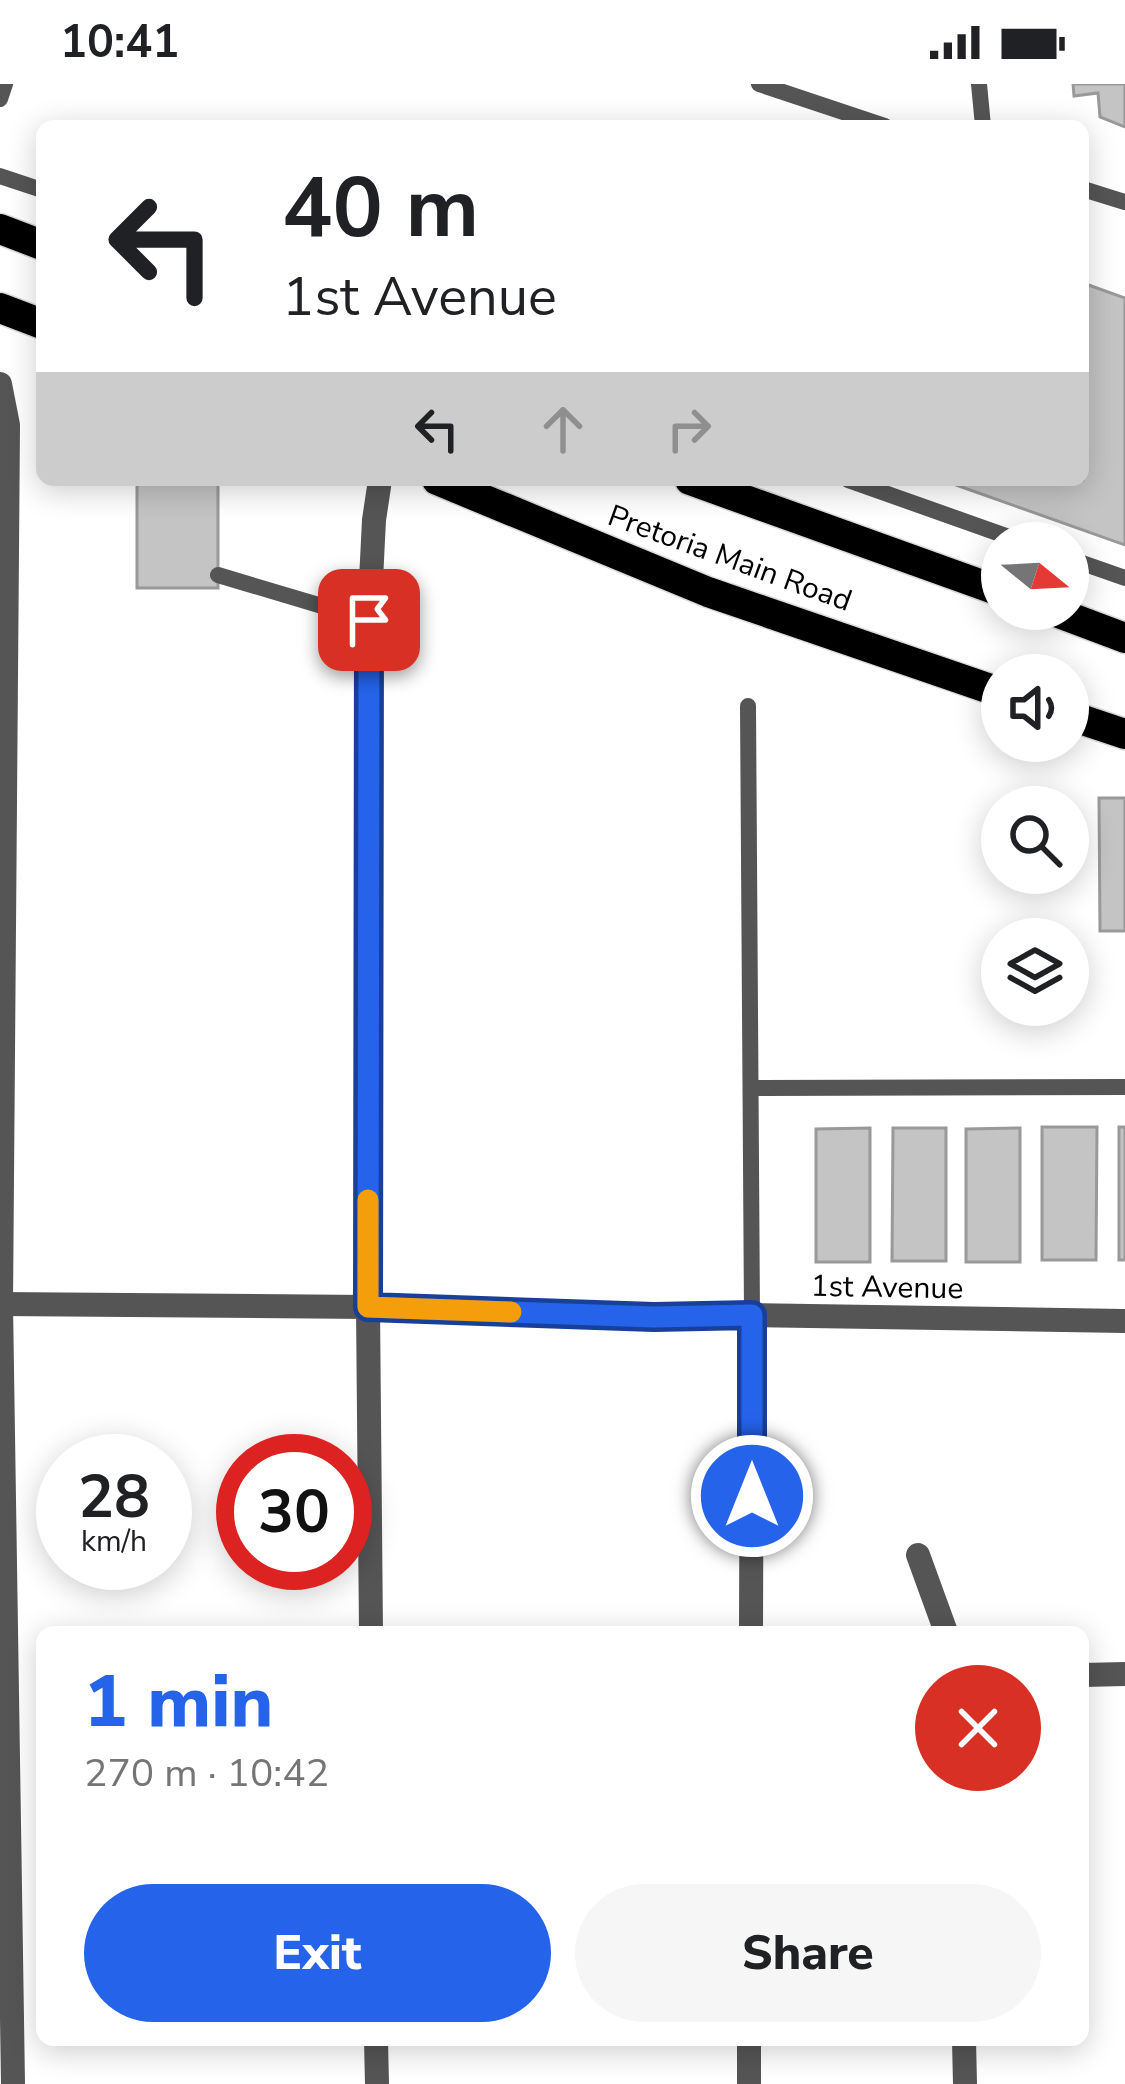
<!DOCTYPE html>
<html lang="en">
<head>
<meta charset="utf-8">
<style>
  :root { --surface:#fff; --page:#f6f6f6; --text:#202124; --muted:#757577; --accent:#2563eb }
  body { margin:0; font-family:"Nunito Sans",sans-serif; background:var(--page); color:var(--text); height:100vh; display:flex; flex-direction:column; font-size:45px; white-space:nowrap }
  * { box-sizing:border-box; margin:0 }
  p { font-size:39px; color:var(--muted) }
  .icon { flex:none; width:66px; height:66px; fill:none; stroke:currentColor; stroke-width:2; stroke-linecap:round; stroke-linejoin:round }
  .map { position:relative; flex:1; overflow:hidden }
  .details { position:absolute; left:36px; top:1542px; width:1053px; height:420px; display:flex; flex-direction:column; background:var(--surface); border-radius:18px; box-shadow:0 6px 30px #0003 }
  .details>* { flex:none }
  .hud { position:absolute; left:36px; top:36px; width:1053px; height:366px; border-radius:18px; box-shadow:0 6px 30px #0003; background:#fff; color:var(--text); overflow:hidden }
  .needle { width:78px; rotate:108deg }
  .controls { position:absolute; left:981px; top:438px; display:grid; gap:24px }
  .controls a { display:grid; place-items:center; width:108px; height:108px; border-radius:50%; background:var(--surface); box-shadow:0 6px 30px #0003; font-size:60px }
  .speed { position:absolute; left:36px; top:1350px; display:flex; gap:24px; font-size:60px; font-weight:700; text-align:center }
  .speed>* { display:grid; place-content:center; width:156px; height:156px; border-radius:50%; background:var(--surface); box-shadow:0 6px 30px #0003; line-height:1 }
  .speed small { font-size:30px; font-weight:400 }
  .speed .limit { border:18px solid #d22; background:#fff; color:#111 }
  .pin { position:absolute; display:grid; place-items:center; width:102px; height:102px; color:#fff; margin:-51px; border-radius:24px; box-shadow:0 6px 18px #0006 }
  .me { position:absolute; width:132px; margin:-66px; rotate:0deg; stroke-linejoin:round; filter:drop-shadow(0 0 9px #0008) }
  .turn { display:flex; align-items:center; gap:42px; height:252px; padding:0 48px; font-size:54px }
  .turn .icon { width:156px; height:156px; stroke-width:2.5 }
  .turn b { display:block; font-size:84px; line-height:102px }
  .lanes { display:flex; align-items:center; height:114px; padding:0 48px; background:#0003; justify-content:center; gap:60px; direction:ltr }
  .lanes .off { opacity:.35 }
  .round { display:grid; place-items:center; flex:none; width:126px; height:126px; border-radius:63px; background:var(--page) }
  .summary { display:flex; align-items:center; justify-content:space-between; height:204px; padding:0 48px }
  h1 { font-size:72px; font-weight:800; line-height:90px; color:var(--accent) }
  .cta { display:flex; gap:24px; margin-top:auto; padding:24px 48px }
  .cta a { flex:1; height:138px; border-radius:72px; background:var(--accent); color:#fff; font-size:48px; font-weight:800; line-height:138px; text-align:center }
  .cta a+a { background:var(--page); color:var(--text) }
  .status { display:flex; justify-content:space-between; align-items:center; height:84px; padding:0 60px; background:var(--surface); direction:ltr }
  .status svg { height:33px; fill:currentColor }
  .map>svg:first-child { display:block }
</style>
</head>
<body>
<div class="status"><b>10:41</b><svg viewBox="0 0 49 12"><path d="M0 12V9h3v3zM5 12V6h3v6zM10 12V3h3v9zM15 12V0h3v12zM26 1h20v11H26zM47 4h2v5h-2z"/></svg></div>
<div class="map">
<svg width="1125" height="2000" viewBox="0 0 1125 2000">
  <rect width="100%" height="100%" fill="#fff"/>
  <g fill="#c4c4c4" stroke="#999" stroke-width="3">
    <path d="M1073,0H1125V43L1100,33L1098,9L1074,12Z"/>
    <path d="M1083,199L1125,214V461L942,396H1083Z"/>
    <rect x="137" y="396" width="81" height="108"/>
    <path d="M1099,714H1125V847H1100Z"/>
    <path d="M1042,1043H1097L1096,1176H1042Z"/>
    <rect x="1119" y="1043" width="6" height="133"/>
    <path d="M870,1044V1178H816V1045Z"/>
    <path d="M893,1044H946V1177H892Z"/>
    <path d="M1020,1044V1178H966V1045Z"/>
  </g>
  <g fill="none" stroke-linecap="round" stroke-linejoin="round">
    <defs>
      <g id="primary">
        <path d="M0,145L42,161"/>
        <path d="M0,224L42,240"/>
        <path d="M437,396L708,508L1002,609"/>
        <path d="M690,396L1002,508"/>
        <path d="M1048,525L1125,554"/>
        <path d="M1068,631L1125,650"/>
      </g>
    </defs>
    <use href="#primary" stroke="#dbdbdb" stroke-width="33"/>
    <g stroke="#555" stroke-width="16">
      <path d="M759,0L885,42"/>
      <path d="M979,0L983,42"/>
      <path d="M0,15L5,0"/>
      <path d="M0,92L42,106"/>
      <path d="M1083,105L1125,118"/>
      <path d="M848,396L1026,459"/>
      <path d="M1068,474L1125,494"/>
      <path d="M218,491L369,536"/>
      <path d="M748,622L752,1231"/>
      <path d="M751,1004L1125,1003"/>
    </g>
    <g stroke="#555" stroke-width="24">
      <path d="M0,300L8,341L1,1220L13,2000"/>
      <path d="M0,1220L368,1223L654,1233L752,1231L1125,1237"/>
      <path d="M918,1471L946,1548"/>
      <path d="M371,1548L368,1223L369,536L374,436L380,396"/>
      <path d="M751,1548L752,1231"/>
      <path d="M1083,1591L1125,1590"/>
      <path d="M376,1956L377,2000"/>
      <path d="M964,1956L965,2000"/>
      <path d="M749,2000V1956"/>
    </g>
    <use href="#primary" stroke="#000" stroke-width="30"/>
  </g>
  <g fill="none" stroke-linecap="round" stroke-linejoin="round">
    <defs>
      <path id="route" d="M369,536L368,1223L654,1233L752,1231V1412"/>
    </defs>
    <use href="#route" stroke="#184099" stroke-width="30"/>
    <use href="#route" stroke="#2563eb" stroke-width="21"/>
    <path stroke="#f59e0b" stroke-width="21" d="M368,1116V1223L511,1228"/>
  </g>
  <g text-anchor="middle" stroke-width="9" stroke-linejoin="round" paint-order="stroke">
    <g font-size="30" fill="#000" stroke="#fff">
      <text transform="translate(730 474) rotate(20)" y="10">Pretoria Main Road</text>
      <text transform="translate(887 1203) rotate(1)" y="10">1st Avenue</text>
    </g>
  </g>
</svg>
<div class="controls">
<a><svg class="needle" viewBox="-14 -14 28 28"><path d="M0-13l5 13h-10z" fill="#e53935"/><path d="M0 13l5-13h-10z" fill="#757577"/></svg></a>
<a><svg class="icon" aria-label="sound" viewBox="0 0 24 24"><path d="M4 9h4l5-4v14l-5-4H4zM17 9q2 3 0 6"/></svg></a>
<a><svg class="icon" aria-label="search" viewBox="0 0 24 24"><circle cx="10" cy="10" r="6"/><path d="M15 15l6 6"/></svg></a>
<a><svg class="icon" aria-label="layers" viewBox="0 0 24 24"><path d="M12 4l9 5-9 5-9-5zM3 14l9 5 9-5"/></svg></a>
</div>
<div class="speed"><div>28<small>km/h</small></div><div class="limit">30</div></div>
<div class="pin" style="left:369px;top:536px;background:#d93025"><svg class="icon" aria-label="arrive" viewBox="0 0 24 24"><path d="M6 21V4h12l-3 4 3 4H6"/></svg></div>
<svg class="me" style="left:752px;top:1412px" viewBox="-20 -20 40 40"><circle r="17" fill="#2563eb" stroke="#fff" stroke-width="3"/><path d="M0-11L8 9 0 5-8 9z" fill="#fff"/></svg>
<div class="hud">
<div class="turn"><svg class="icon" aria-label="left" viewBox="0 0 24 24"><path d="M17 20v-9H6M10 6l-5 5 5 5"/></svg><div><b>40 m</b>1st Avenue</div></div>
<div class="lanes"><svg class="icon" aria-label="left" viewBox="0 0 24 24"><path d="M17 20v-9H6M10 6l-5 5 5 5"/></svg><svg class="icon off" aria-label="ahead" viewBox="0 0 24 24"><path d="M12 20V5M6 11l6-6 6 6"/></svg><svg class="icon off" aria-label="right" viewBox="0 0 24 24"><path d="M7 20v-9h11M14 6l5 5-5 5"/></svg></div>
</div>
<section class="details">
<div class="summary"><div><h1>1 min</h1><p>270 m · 10:42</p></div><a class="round" style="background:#d93025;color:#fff"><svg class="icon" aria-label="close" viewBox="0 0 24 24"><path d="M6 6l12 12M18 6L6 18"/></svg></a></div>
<div class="cta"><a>Exit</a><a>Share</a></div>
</section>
</div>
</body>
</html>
